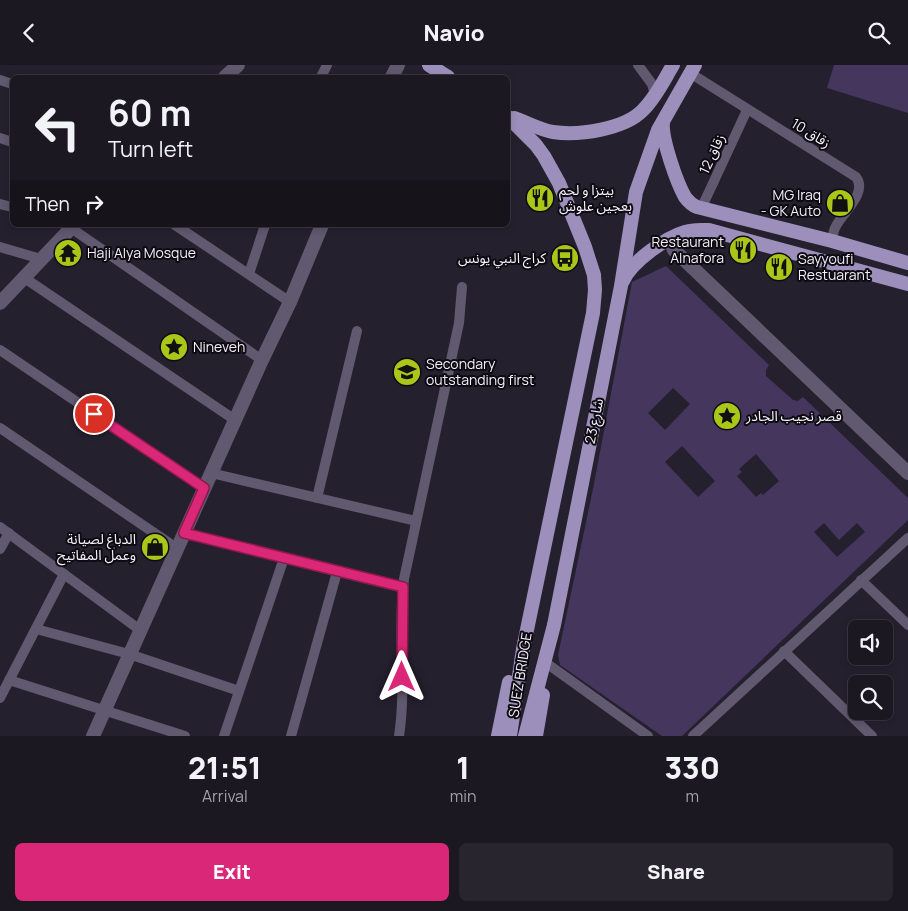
<!DOCTYPE html>
<html lang="en">
<head>
<meta charset="utf-8">
<style>
  :root { --surface:#1c1822; --page:#29252f; --text:#f1f3f6; --muted:#a0a0a5; --line:#3a3740; --accent:#db2777 }
  body { margin:0; font-family:Manrope,"Noto Sans Arabic",sans-serif; background:var(--page); color:var(--text); height:100vh; display:flex; flex-direction:column; font-size:19px; white-space:nowrap }
  * { box-sizing:border-box; margin:0 }
  p { font-size:16px; color:var(--muted) }
  .icon { flex:none; width:28px; height:28px; fill:none; stroke:currentColor; stroke-width:2; stroke-linecap:round; stroke-linejoin:round }
  .map { position:relative; height:671px; overflow:hidden }
  .sheet { display:flex; flex-direction:column; background:var(--surface); flex:1 }
  .sheet>* { flex:none }
  .guide { position:absolute; left:10px; top:10px; width:500px; height:152px; border-radius:8px; box-shadow:0 2px 8px #0003,0 0 0 1px var(--line); background:#1c1822; color:var(--text); overflow:hidden }
  .buttons { position:absolute; left:848px; top:555px; display:grid; gap:10px }
  .buttons a { display:grid; place-items:center; width:45px; height:45px; border-radius:8px; background:var(--surface); box-shadow:0 2px 8px #0003,0 0 0 1px var(--line); font-size:25px }
  .pin { position:absolute; display:grid; place-items:center; width:42px; height:42px; color:#fff; margin:-21px; border:2px solid #fff; border-radius:50%; box-shadow:0 1px 5px #0007 }
  .me { position:absolute; width:55px; margin:-28px; rotate:0deg; stroke-linejoin:round; filter:drop-shadow(0 0 4px #0008) }
  .turn { display:flex; align-items:center; gap:18px; height:105px; padding:0 15px; font-size:22px }
  .turn .icon { width:65px; height:65px; stroke-width:2.5 }
  .turn b { display:block; font-size:35px; line-height:42px }
  .then { display:flex; align-items:center; height:48px; padding:0 15px; background:#0003; gap:10px; font-size:19px }
  .eta { display:flex; justify-content:space-evenly; align-items:center; height:85px; text-align:center }
  .eta b { font-size:30px; font-weight:800; line-height:35px }
  .action { display:flex; gap:10px; margin-top:auto; padding:10px 15px }
  .action a { flex:1; height:58px; border-radius:8px; background:var(--accent); color:#fff; font-size:20px; font-weight:800; line-height:58px; text-align:center }
  .action a+a { background:var(--page); color:var(--text) }
  header { display:flex; justify-content:space-between; align-items:center; height:65px; padding:0 15px; background:var(--surface); font-size:22px; font-weight:800 }
  .map>svg:first-child { display:block }
</style>
</head>
<body>
<header><svg class="icon" aria-label="back" viewBox="0 0 24 24"><path d="M15 5l-7 7 7 7"/></svg>Navio<svg class="icon" aria-label="search" viewBox="0 0 24 24"><circle cx="10" cy="10" r="6"/><path d="M15 15l6 6"/></svg></header>
<div class="map">
<svg width="908" height="671" viewBox="0 0 908 671">
  <rect width="100%" height="100%" fill="#25202e"/>
  <g fill="#45365e" fill-rule="evenodd">
    <path d="M834,0H908V48L827,23Z"/>
    <path d="M666,201L769,300L766,305V311L793,335L798,336L803,332L908,433V455L682,671H662L560,600L558,590L593,424L632,217ZM673,323L690,339L665,365L648,348ZM682,381L715,416L698,432L665,397ZM756,389L779,416L763,430L761,428L756,432L737,411L742,407L739,404ZM824,458L839,475L857,458L865,467L837,492L814,467Z"/>
  </g>
  <g fill="none" stroke-linecap="round" stroke-linejoin="round">
    <g stroke="#60596f" stroke-width="10">
      <path d="M638,0L652,19L655,30"/>
      <path d="M690,8L856,112C868,128 843,147 836,161C833,166 833,171 832,176"/>
      <path d="M321,12L327,0"/>
      <path d="M0,15L12,19"/>
      <path d="M0,73L12,77"/>
      <path d="M0,139L12,142"/>
      <path d="M701,144L747,45"/>
      <path d="M175,160L290,237"/>
      <path d="M71,163L262,295"/>
      <path d="M0,182L41,194"/>
      <path d="M249,209L265,160"/>
      <path d="M23,212L235,355"/>
      <path d="M0,285L204,423"/>
      <path d="M0,363L169,478L174,491"/>
      <path d="M211,408L416,456"/>
      <path d="M317,433L357,266"/>
      <path d="M0,462L140,565"/>
      <path d="M184,468L403,523"/>
      <path d="M0,484L9,468"/>
      <path d="M861,515L908,560"/>
      <path d="M36,564L129,589L239,626"/>
      <path d="M784,586L872,671"/>
      <path d="M549,600L648,671"/>
      <path d="M9,615L185,671"/>
      <path d="M0,633L64,509"/>
      <path d="M224,671L284,493"/>
      <path d="M291,671L337,507"/>
      <path d="M399,671C407,619 397,566 404,514L459,258L462,222"/>
      <path d="M693,671L908,473"/>
    </g>
    <g stroke="#60596f" stroke-width="14">
      <path d="M225,12L238,0"/>
      <path d="M392,12L398,0"/>
      <path d="M677,170L671,178L674,185L908,408"/>
      <path d="M0,238L74,160"/>
      <path d="M93,671L262,295L290,237L322,160"/>
    </g>
    <g stroke="#9d8fbb" stroke-width="14">
      <path d="M429,0L448,12"/>
      <path d="M508,52L536,80L544,91L559,118L585,182L594,210L595,225L593,248L523,584L510,671"/>
      <path d="M514,53C526,57 540,65 553,67C579,71 625,64 643,45C656,32 664,15 673,0"/>
      <path d="M663,57C661,73 677,118 685,132C688,136 692,140 697,142L832,176L908,198"/>
      <path d="M623,216C631,197 665,173 685,167C693,164 701,165 709,165L908,219"/>
      <path d="M498,671L509,617"/>
      <path d="M525,671L554,560L621,221L636,127L658,65L695,0"/>
      <path d="M536,671L543,630"/>
    </g>
  </g>
  <g fill="none" stroke-linecap="round" stroke-linejoin="round">
    <defs>
      <path id="route" d="M94,349L204,423L184,468L403,522L402,612"/>
    </defs>
    <use href="#route" stroke="#8e194d" stroke-width="12"/>
    <use href="#route" stroke="#db2777" stroke-width="9"/>
  </g>
  <defs>
    <symbol id="restaurant-disc" viewBox="-11 -11 22 22"><circle r="9.5" fill="#aac719" stroke="#0d0b11"/><path d="M-5-6h1v4h1v-4h1v4h1v-4h1v5L-1.5 .5V6h-2V.5L-5-1ZM5-6V6H3V1.5H1.5Q1.5-4 5-6Z" fill="#111"/></symbol>
    <symbol id="shop-disc" viewBox="-11 -11 22 22"><circle r="9.5" fill="#aac719" stroke="#0d0b11"/><path d="M-5-2.5h2.3a2.7 3.5 0 0 1 5.4 0H5L5.5 6h-11ZM-1.5-2.5h3a1.5 2.3 0 0 0-3 0Z" fill="#111"/></symbol>
    <symbol id="temple-disc" viewBox="-11 -11 22 22"><circle r="9.5" fill="#aac719" stroke="#0d0b11"/><path d="M0-6L5-2H3V0L6.5 2.5H4V6H1.5V3h-3V6H-4V2.5H-6.5L-3 0V-2H-5Z" fill="#111"/></symbol>
    <symbol id="bus-disc" viewBox="-11 -11 22 22"><circle r="9.5" fill="#aac719" stroke="#0d0b11"/><path d="M-5-6H5V4H4V6H2V4H-2V6H-4V4H-5ZM-3.5-4V0h7V-4ZM-3.5 1.2v1.5H-2V1.2ZM2 1.2v1.5H3.5V1.2Z" fill="#111"/></symbol>
    <symbol id="sight-disc" viewBox="-11 -11 22 22"><circle r="9.5" fill="#aac719" stroke="#0d0b11"/><path d="M0-6L1.8-2.2L6-1.7L2.9 1.2L3.7 5.4L0 3.3L-3.7 5.4L-2.9 1.2L-6-1.7L-1.8-2.2Z" fill="#111"/></symbol>
    <symbol id="school-disc" viewBox="-11 -11 22 22"><circle r="9.5" fill="#aac719" stroke="#0d0b11"/><path d="M0-5L7-2L0 1L-7-2ZM-4 1L0 2.5L4 1V4Q0 6-4 4Z" fill="#111"/></symbol>
  </defs>
  <g fill-rule="evenodd">
    <use href="#restaurant-disc" x="524" y="117" width="32" height="32"/>
    <use href="#shop-disc" x="824" y="122" width="32" height="32"/>
    <use href="#restaurant-disc" x="727" y="169" width="32" height="32"/>
    <use href="#temple-disc" x="52" y="172" width="32" height="32"/>
    <use href="#bus-disc" x="549" y="177" width="32" height="32"/>
    <use href="#restaurant-disc" x="763" y="186" width="32" height="32"/>
    <use href="#sight-disc" x="158" y="266" width="32" height="32"/>
    <use href="#school-disc" x="391" y="291" width="32" height="32"/>
    <use href="#sight-disc" x="711" y="335" width="32" height="32"/>
    <use href="#shop-disc" x="139" y="466" width="32" height="32"/>
  </g>
  <g text-anchor="middle" stroke-width="4" stroke-linejoin="round" paint-order="stroke">
    <g font-size="14" fill="#f2f0f9" stroke="#0d0b11">
      <text transform="translate(811 68) rotate(31)" y="5">زقاق 10</text>
      <text transform="translate(712 89) rotate(-65)" y="5">زقاق 12</text>
      <text transform="translate(594 356) rotate(-79)" y="5">شارع 23</text>
      <text transform="translate(520 610) rotate(-81)" y="5">SUEZ BRIDGE</text>
    </g>
    <g font-size="14" fill="#f2f0f9" stroke="#0d0b11" text-anchor="start">
      <text x="559" y="130">بيتزا و لحم<tspan x="559" dy="16">بعجين علوش</tspan></text>
      <text x="821" y="135" text-anchor="end">MG Iraq<tspan x="821" dy="16">- GK Auto</tspan></text>
      <text x="724" y="182" text-anchor="end">Restaurant<tspan x="724" dy="16">Alnafora</tspan></text>
      <text x="87" y="193">Haji Alya Mosque</text>
      <text x="546" y="198" text-anchor="end">كراج النبي يونس</text>
      <text x="798" y="199">Sayyoufi<tspan x="798" dy="16">Restuarant</tspan></text>
      <text x="193" y="287">Nineveh</text>
      <text x="426" y="304">Secondary<tspan x="426" dy="16">outstanding first</tspan></text>
      <text x="746" y="356">قصر نجيب الجادر</text>
      <text x="136" y="479" text-anchor="end">الدباغ لصيانة<tspan x="136" dy="16">وعمل المفاتيح</tspan></text>
    </g>
  </g>
</svg>
<div class="buttons">
<a><svg class="icon" aria-label="sound" viewBox="0 0 24 24"><path d="M4 9h4l5-4v14l-5-4H4zM17 9q2 3 0 6"/></svg></a>
<a><svg class="icon" aria-label="search" viewBox="0 0 24 24"><circle cx="10" cy="10" r="6"/><path d="M15 15l6 6"/></svg></a>
</div>
<div class="pin" style="left:94px;top:349px;background:#d93025"><svg class="icon" aria-label="arrive" viewBox="0 0 24 24"><path d="M6 21V4h12l-3 4 3 4H6"/></svg></div>
<svg class="me" style="left:402px;top:612px" viewBox="-20 -20 40 40"><path d="M0-17L14 15 0 8-14 15z" fill="#db2777" stroke="#fff" stroke-width="4"/></svg>
<div class="guide">
<div class="turn"><svg class="icon" aria-label="left" viewBox="0 0 24 24"><path d="M17 20v-9H6M10 6l-5 5 5 5"/></svg><div><b>60 m</b>Turn left</div></div>
<div class="then">Then<svg class="icon" aria-label="right" viewBox="0 0 24 24"><path d="M7 20v-9h11M14 6l5 5-5 5"/></svg></div>
</div>
</div>
<section class="sheet">
<div class="eta">
<div><b>21:51</b><p>Arrival</p></div>
<div><b>1</b><p>min</p></div>
<div><b>330</b><p>m</p></div>
</div>
<div class="action"><a>Exit</a><a>Share</a></div>
</section>
</body>
</html>
